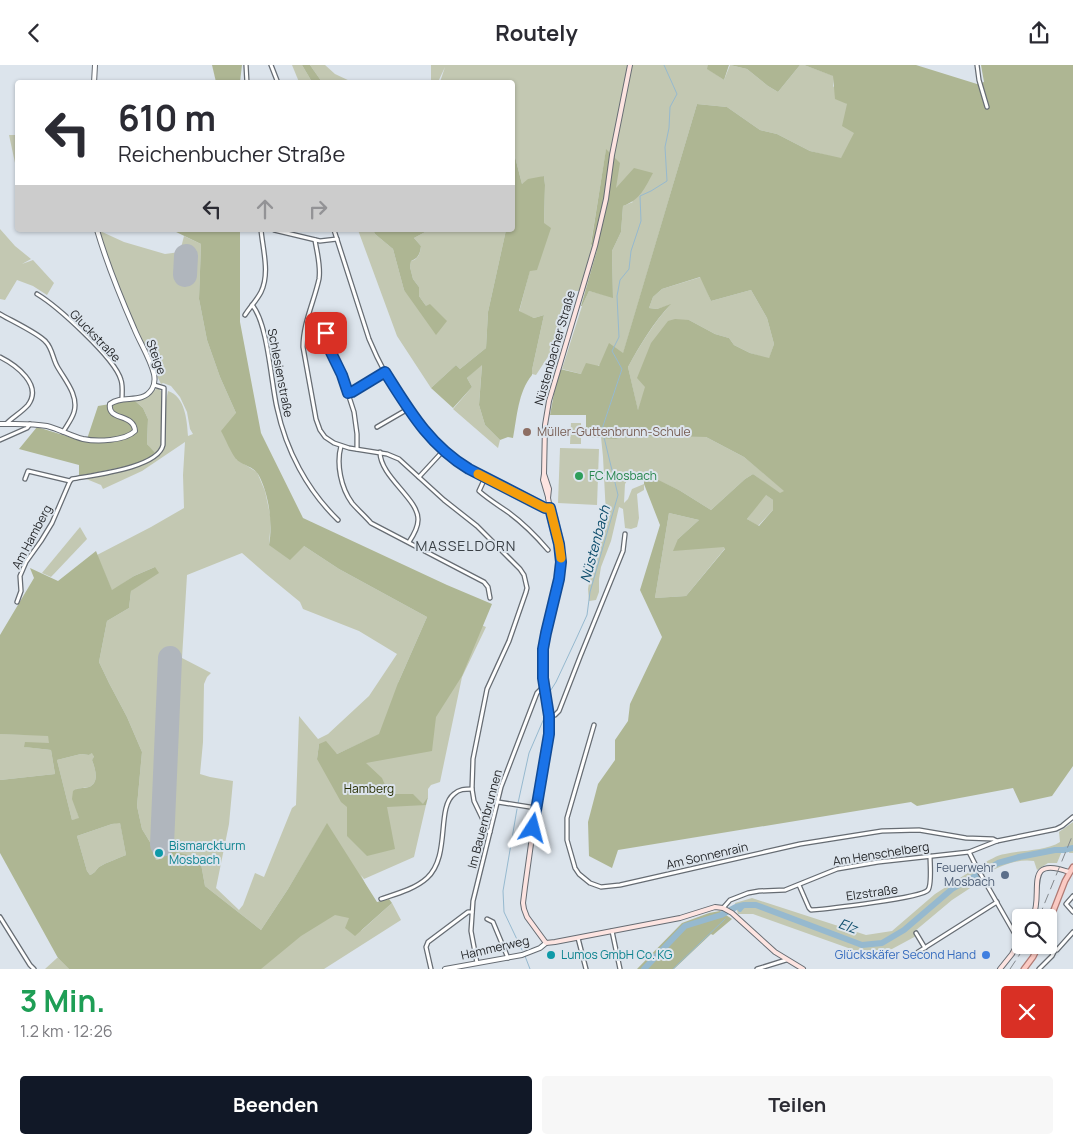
<!DOCTYPE html>
<html lang="de">
<head>
<meta charset="utf-8">
<style>
  :root { --surface:#fff; --page:#f7f7f7; --text:#2b2b33; --muted:#7c7c81; --accent:#111827 }
  body { margin:0; font-family:Manrope,sans-serif; background:var(--page); color:var(--text); height:100vh; display:flex; flex-direction:column; font-size:19px; white-space:nowrap }
  * { box-sizing:border-box; margin:0 }
  p { font-size:16px; color:var(--muted) }
  .icon { flex:none; width:28px; height:28px; fill:none; stroke:currentColor; stroke-width:2; stroke-linecap:round; stroke-linejoin:round }
  .map { position:relative; height:904px; overflow:hidden }
  .sheet { display:flex; flex-direction:column; background:var(--surface); flex:1 }
  .sheet>* { flex:none }
  .guide { position:absolute; left:15px; top:15px; width:500px; height:152px; border-radius:5px; box-shadow:0 1px 4px #0004; background:#fff; color:var(--text); overflow:hidden }
  .controls { position:absolute; left:1012px; top:844px; display:grid; gap:10px }
  .controls a { display:grid; place-items:center; width:45px; height:45px; border-radius:5px; background:var(--surface); box-shadow:0 1px 4px #0004; font-size:25px }
  .pin { position:absolute; display:grid; place-items:center; width:42px; height:42px; color:#fff; margin:-21px; border-radius:10px; box-shadow:0 2px 8px #0006 }
  .me { position:absolute; width:55px; margin:-28px; rotate:9deg; stroke-linejoin:round; filter:drop-shadow(0 0 4px #0008) }
  .turn { display:flex; align-items:center; gap:18px; height:105px; padding:0 20px; font-size:22px }
  .turn .icon { width:65px; height:65px; stroke-width:2.5 }
  .turn b { display:block; font-size:35px; line-height:42px }
  .lanes { display:flex; align-items:center; height:48px; padding:0 20px; background:#0003; justify-content:center; gap:25px; direction:ltr }
  .lanes .off { opacity:.35 }
  .round { display:grid; place-items:center; flex:none; width:52px; height:52px; border-radius:5px; background:var(--page) }
  .summary { display:flex; align-items:center; justify-content:space-between; height:85px; padding:0 20px }
  h1 { font-size:30px; font-weight:700; line-height:38px; color:#1e9e55 }
  .primary-button { display:flex; gap:10px; margin-top:auto; padding:10px 20px }
  .primary-button a { flex:1; height:58px; border-radius:5px; background:var(--accent); color:#fff; font-size:20px; font-weight:700; line-height:58px; text-align:center }
  .primary-button a+a { background:var(--page); color:var(--text) }
  header { display:flex; justify-content:space-between; align-items:center; height:65px; padding:0 20px; background:var(--surface); font-size:22px; font-weight:700 }
  .map>svg:first-child { display:block }
</style>
</head>
<body>
<header><svg class="icon" aria-label="back" viewBox="0 0 24 24"><path d="M15 5l-7 7 7 7"/></svg>Routely<svg class="icon" aria-label="share" viewBox="0 0 24 24"><path d="M12 15V3M7 8l5-5 5 5M5 13v7h14v-7"/></svg></header>
<div class="map">
<svg width="1073" height="904" viewBox="0 0 1073 904">
  <rect width="100%" height="100%" fill="#dce4ec"/>
  <g fill="#c3c8b2" fill-rule="evenodd">
    <path d="M292,0H302L312,17H299Z"/>
    <path d="M310,0H325L335,9L352,17H322Z"/>
    <path d="M431,0H708V4L724,15L730,0L747,4L768,21L778,27L800,0H804L834,11L833,21L847,39L855,68L841,94L810,86L777,69L760,65L727,42L697,39L623,289L581,309L562,304L582,241L589,226L613,232L612,186L621,167L623,141L633,137L616,124L606,85L591,178L597,185L585,226H573L565,235L563,259L557,278L536,310L532,309V305L544,250L534,253L519,247L530,205L544,159L545,120L544,111L522,119L513,84L512,18L440,17L445,2L438,17L431,18Z"/>
    <path d="M9,70H17V107Z"/>
    <path d="M0,164L15,181L31,194L22,199L33,195L54,218L47,230L33,221L17,215L5,235L0,234Z"/>
    <path d="M358,165H373L375,169L393,184L404,225L426,241L419,231V222L413,214L410,202L411,196C419,194 420,188 421,181L414,173L429,165H506L488,247L486,283L460,304L456,300L431,323L397,271Z"/>
    <path d="M100,166L124,177L165,189L180,187L184,171L201,179L199,234L207,275L220,312L236,348V394L257,407L265,426L271,454L269,480L304,481L339,504L427,552L398,618L466,554L486,562L462,612L440,717L431,720L428,724V732L424,740H426L414,792L364,814L361,810L377,843L361,866L392,838L401,855L324,904H238L268,880L327,759L288,824L261,865L205,821L200,793H163L156,795L153,782L142,764L137,741L142,687L127,652L109,618L99,597L107,556L129,543L131,526L155,502L134,511L112,526L97,490L151,462L184,443L183,410L185,377L142,406L103,424L101,420L79,411L137,399L155,389L147,379L148,354L143,343L134,335L146,333L156,324H159L161,326V336H166L168,326C185,331 187,355 188,371L193,369L190,364L187,347L180,332L171,321L163,318L161,319L157,311L158,309L150,286H149L143,279L115,220L105,192ZM242,488L266,509L300,537L303,544L359,566L397,589L369,631L328,669L318,674L299,651L296,740L292,743L264,812L255,808L243,840L239,845L216,823L229,759L233,716L210,712L200,709L203,677L204,619L207,612L211,608L182,593L187,510ZM365,676L340,692L317,694L319,679L337,689Z"/>
    <path d="M701,212L711,236L751,225L767,253L774,279L769,294L750,288L734,280L729,273L715,269L689,255L646,322L638,346L628,302C640,280 653,259 670,240L657,244L649,243L653,232L662,224Z"/>
    <path d="M482,299L479,340L485,360L500,375L498,383L453,344L472,322L467,313Z"/>
    <path d="M571,358H581V379H570Z"/>
    <path d="M628,371L706,372L744,392L785,426L780,429L753,409L745,414L711,445L679,425L644,409L630,411L625,419L624,438L628,434L632,424L644,419V425L637,429L639,453L637,462L631,464L625,463L623,444L619,442L611,476L601,502L599,514V527L596,535L589,536L588,524L595,481L606,450L603,392L601,372L616,374Z"/>
    <path d="M560,383L599,384L597,440L558,438Z"/>
    <path d="M765,429L773,435V445L758,461L747,454Z"/>
    <path d="M669,448L699,455L678,474L727,481L686,531L655,533Z"/>
    <path d="M80,462L87,474L51,512L42,508Z"/>
    <path d="M0,669L48,670L50,678H25V682L51,685L55,709L0,715Z"/>
    <path d="M93,687L94,693L92,695C95,703 100,718 89,722C85,723 80,723 76,724L77,747L80,754L72,755L57,695L81,689L89,690Z"/>
    <path d="M120,757L126,790C117,794 107,797 99,802C96,805 95,808 90,810L87,806L77,771L112,759Z"/>
    <path d="M1073,757V788H1069L1070,785L1062,786L1057,798H1048L1037,805L1034,796C1017,793 999,802 983,810L980,800C988,796 997,790 1005,789C1022,785 1046,786 1060,777L1059,767Z"/>
    <path d="M974,804L981,816L952,835L915,866L918,870L892,884L865,889L753,849H738L735,838L752,833L866,870L892,866L935,829Z"/>
    <path d="M58,893L69,904H45L57,893Z"/>
  </g>
  <g fill="#aeb693" fill-rule="evenodd">
    <path d="M212,0H242L240,17H216Z"/>
    <path d="M302,0H310L322,17H312Z"/>
    <path d="M708,0H729L724,15L707,4Z"/>
    <path d="M730,0H800L778,27L768,21L747,4Z"/>
    <path d="M804,0H916L977,19L984,17L981,0H1073V701L1052,731L1020,738L1013,723L917,741L911,737L618,785L612,803L589,791L588,757L598,719L615,695V675L628,656L630,639L662,572L640,525L660,460L644,419V408L679,425L711,445L745,414L753,409L780,428L784,426L744,392L706,372L628,371L616,374L586,372V350H550L555,323L560,304L581,309L586,298L599,301L609,278L623,288L697,39L727,42L760,65L777,69L810,86L841,93L854,68L842,61L847,39L835,34L833,11ZM700,212L711,236L751,225L767,253L774,279L769,293L750,288L734,280L729,273L715,269L689,255L675,254L668,256L651,278L637,313L645,322L638,345L628,302C640,280 653,258 671,239L657,244L649,243L653,232L662,224ZM766,430L773,435V445L759,461L747,454ZM669,448L699,455L678,474L673,486L724,482L725,484L686,531L655,533Z"/>
    <path d="M513,84L522,119L528,114L544,111L545,120L544,158L551,163L537,205L530,206L519,246L534,253L544,250L532,305V310C518,327 517,352 513,373L508,372L500,375L485,360L479,340L482,300L467,313L472,322L453,343L431,323L456,300L460,304L486,283L488,247L506,165H512Z"/>
    <path d="M606,84L620,98L616,123L634,103L653,108C644,124 641,134 623,141L621,167L612,186L613,233L589,226L582,241H581L597,185L591,179Z"/>
    <path d="M172,165H240V257L261,368L303,453L447,520L492,539L462,611L436,652L432,686L366,698L382,713L389,729H413L423,739L428,732L426,740L387,742L395,784L367,791L347,771V742L341,737L317,694L319,679L326,676L337,689L379,669L398,618L427,552L339,504L304,481L290,495L269,480C273,459 269,428 258,409C253,401 241,400 236,394C231,388 225,373 221,366L236,348L220,312L207,275L199,234L201,179Z"/>
    <path d="M373,165H429L414,173L421,181C420,188 419,193 411,196L410,202L413,214L419,222V231L426,241L430,239L447,256L436,270L404,225L393,184L375,169Z"/>
    <path d="M134,335L143,343L148,354L147,379L156,389L137,399L79,411V400L19,384L37,362L86,377L98,341Z"/>
    <path d="M96,486L112,525L134,511L155,502L159,508L131,526L129,543L107,556L99,597L109,618L127,652L142,687L137,741L142,764L153,782L156,795L163,793L167,785L200,793L205,821L261,865L288,824L327,758L377,837L389,834L392,838L355,871L345,863L349,853L335,850L301,871L261,904H69L58,893L0,788V715L55,709L51,685L24,682L25,677L49,678L48,671L0,669V570L34,513L30,503L58,516ZM92,688L94,692L92,695C95,703 100,718 89,722C83,724 78,722 73,726L72,734L79,753L72,755L57,695L81,689L89,690ZM120,758L126,790C117,794 107,797 99,802C96,805 95,808 90,810L87,806L77,771L112,759Z"/>
    <path d="M720,846L732,854L713,870L711,869L674,904H637L682,858L709,848Z"/>
  </g>
  <g fill="none" stroke-linecap="round" stroke-linejoin="round">
    <g stroke="#96b9cf" stroke-width="1">
      <path d="M549,628L556,617L577,572L587,550L590,527L618,430L602,364L622,304L612,286L619,272L617,231L620,215L629,204L631,186L641,156L640,131L651,126L667,116L665,82L669,63L670,42L677,29L664,0"/>
      <path d="M518,738L529,688L545,651"/>
      <path d="M517,744L503,826L504,847L522,885"/>
      <path d="M525,891L530,904"/>
      <path d="M673,904L725,854"/>
    </g>
    <path stroke="#96b9cf" stroke-width="4" d="M740,845L744,840"/>
    <path stroke="#96b9cf" stroke-width="6" d="M644,904L685,861L721,850L736,842L744,840H756L862,880L882,878L904,865L952,824L998,798L1019,792L1055,785H1064L1073,783"/>
    <g stroke="#b0b6bd" stroke-width="24">
      <path d="M185,210L186,191"/>
      <path d="M162,780L170,593"/>
    </g>
    <defs>
      <g id="minor">
        <path d="M246,0L247,18"/>
        <path d="M271,0L278,18"/>
        <path d="M977,0L979,15L987,42"/>
        <path d="M274,165L320,176L337,174"/>
        <path d="M334,165L369,274C386,315 420,372 457,397C474,409 493,417 511,426C521,431 540,444 550,443"/>
        <path d="M315,175C317,188 321,201 319,214C314,237 303,258 303,282L316,354L320,365L325,372L334,378L349,383L387,389L399,394L444,435L477,461L520,504L524,510L527,523L526,527L509,576L487,624L473,694L472,724L474,736L486,761L487,766L490,767"/>
        <path d="M37,229C57,241 115,293 121,315C123,321 122,328 122,334"/>
        <path d="M252,240C268,258 271,318 277,343C286,385 307,425 338,455"/>
        <path d="M0,249C10,255 40,269 46,277C52,283 53,294 57,301C64,314 79,330 74,347C72,354 67,360 63,367"/>
        <path d="M245,250C250,242 257,235 261,227C270,209 263,185 261,165"/>
        <path d="M326,267L325,275L342,310L354,347L357,369V384"/>
        <path d="M0,292C16,300 43,320 28,340C22,347 13,352 7,358"/>
        <path d="M348,328L352,327L385,307"/>
        <path d="M377,362L408,344"/>
        <path d="M0,375L27,363L30,359"/>
        <path d="M341,381C336,399 341,423 352,438C358,445 365,451 371,458L484,517L488,522L490,533"/>
        <path d="M380,387C380,412 419,434 418,455C418,463 413,471 409,477"/>
        <path d="M419,412L443,386"/>
        <path d="M485,413L479,426C488,434 498,440 508,447C523,458 536,471 548,485"/>
        <path d="M25,414L28,406L70,416"/>
        <path d="M17,537L21,526L20,511L26,497L41,476L52,458L70,416L72,414C93,410 158,403 163,380L164,323L154,320"/>
        <path d="M549,651L555,650L559,646L580,592L623,486L625,469"/>
        <path d="M594,660L567,753V775L575,803L579,809L590,818L601,822L620,820L800,779L882,766L919,765L966,773L993,774L997,776"/>
        <path d="M498,737L536,743"/>
        <path d="M969,787L976,801L1016,871L1020,875"/>
        <path d="M799,820L809,843L811,845C826,844 922,833 928,825C932,820 930,798 930,791"/>
        <path d="M1073,831L1066,839L1073,847"/>
        <path d="M381,834C396,829 415,824 427,813C451,791 436,743 454,729C459,724 465,724 472,724"/>
        <path d="M723,843L730,835L748,828L759,826L785,825L837,804L878,797L969,787L997,776L1056,764L1062,761L1073,752"/>
        <path d="M0,852L30,900L34,904"/>
        <path d="M487,854L493,857L508,893"/>
        <path d="M612,866L620,904"/>
        <path d="M916,868L925,883"/>
        <path d="M578,873L586,904"/>
        <path d="M918,887L997,837"/>
        <path d="M477,898L471,866L473,836L501,722L537,628L541,624L544,623"/>
        <path d="M431,904L426,882L428,877L468,847H472"/>
        <path d="M757,904L786,895"/>
        <path d="M1039,904L1052,891L1055,885H1057L1073,867"/>
      </g>
      <g id="tertiary">
        <path d="M94,18L95,0"/>
        <path d="M0,359C15,359 31,358 47,361C59,364 71,371 83,374C97,377 125,376 135,366C134,348 107,356 110,339C123,329 142,340 152,324C155,319 155,314 154,309C150,293 140,278 134,263C120,231 107,199 97,165"/>
        <path d="M445,904L522,890L540,883L546,878"/>
      </g>
      <g id="secondary">
        <path d="M544,409L549,424L548,433L550,443L559,479L561,497L559,513L546,568L543,584V613L549,651V669L536,743L525,822L523,838L524,844L527,852L546,878L555,877L680,853L715,842L723,843L732,848L775,887L803,904"/>
        <path d="M548,432L543,415L544,409L545,360L549,336L595,181L606,134L612,90L630,0"/>
        <path d="M1033,852C1044,828 1022,790 1069,807"/>
        <path d="M1000,904L1012,889L1021,873"/>
      </g>
      <g id="primary">
        <path d="M1049,857L1065,816L1073,802"/>
        <path d="M1024,904L1033,892L1039,880"/>
      </g>
    </defs>
    <use href="#minor" stroke="#666c73" stroke-width="5.5"/>
    <use href="#tertiary" stroke="#666c73" stroke-width="6"/>
    <use href="#secondary" stroke="#666c73" stroke-width="6"/>
    <use href="#primary" stroke="#b07a74" stroke-width="7"/>
    <use href="#minor" stroke="#fff" stroke-width="3"/>
    <use href="#tertiary" stroke="#fff" stroke-width="4"/>
    <use href="#secondary" stroke="#fde4e1" stroke-width="4"/>
    <use href="#primary" stroke="#fbcac3" stroke-width="4.5"/>
    <g stroke="#84898e" stroke-width="1" stroke-dasharray="10 5" stroke-linecap="butt">
      <path d="M1039,852L1073,769"/>
      <path d="M1010,904L1026,880"/>
    </g>
  </g>
  <g fill="none" stroke-linecap="round" stroke-linejoin="round">
    <defs>
      <path id="route" d="M326,268L325,275L342,310L348,328L352,327L385,307C409,345 429,380 469,404L545,443H550L559,479L561,497L559,514L546,568L543,584V613L549,651V669L533,763"/>
    </defs>
    <use href="#route" stroke="#114b97" stroke-width="12"/>
    <use href="#route" stroke="#1a73e8" stroke-width="9"/>
    <path stroke="#f59e0b" stroke-width="9" d="M478,409L545,443H550L559,479L561,493"/>
  </g>
  <circle fill="#8d6e63" stroke="#dce4ec" stroke-width="2" cx="527" cy="367" r="5"/>
  <circle fill="#2e9e5b" stroke="#dce4ec" stroke-width="2" cx="579" cy="411" r="5"/>
  <g fill="#0f9aa8" stroke="#dce4ec" stroke-width="2">
    <circle cx="159" cy="788" r="5"/>
    <circle cx="551" cy="890" r="5"/>
  </g>
  <circle fill="#5c6f8a" stroke="#dce4ec" stroke-width="2" cx="1005" cy="810" r="5"/>
  <circle fill="#3f7fe0" stroke="#dce4ec" stroke-width="2" cx="986" cy="890" r="5"/>
  <g text-anchor="middle" stroke-width="4" stroke-linejoin="round" paint-order="stroke">
    <g font-size="12" fill="#27292c" stroke="#dce4ec">
      <text transform="translate(95 271) rotate(46)" y="4">Gluckstraße</text>
      <text transform="translate(555 283) rotate(-74)" y="4">Nüstenbacher Straße</text>
      <text transform="translate(156 292) rotate(70)" y="4">Steige</text>
      <text transform="translate(280 308) rotate(79)" y="4">Schlesienstraße</text>
      <text transform="translate(32 472) rotate(-62)" y="4">Am Hamberg</text>
      <text transform="translate(485 754) rotate(-75)" y="4">Im Bauernbrunnen</text>
      <text transform="translate(881 789) rotate(-9)" y="4">Am Henschelberg</text>
      <text transform="translate(707 791) rotate(-13)" y="4">Am Sonnenrain</text>
      <text transform="translate(872 828) rotate(-8)" y="4">Elzstraße</text>
      <text transform="translate(495 883) rotate(-13)" y="4">Hammerweg</text>
    </g>
    <g font-size="12" fill="#785e54" stroke="#dce4ec" text-anchor="start">
      <text x="537" y="371">Müller-Guttenbrunn-Schule</text>
    </g>
    <g font-size="12" fill="#27864d" stroke="#dce4ec" text-anchor="start">
      <text x="589" y="415">FC Mosbach</text>
    </g>
    <g font-size="12" fill="#282f03" stroke="#dce4ec">
      <text x="369" y="728">Hamberg</text>
    </g>
    <g font-size="12" fill="#0d838f" stroke="#dce4ec" text-anchor="start">
      <text x="169" y="785">Bismarckturm<tspan x="169" dy="14">Mosbach</tspan></text>
      <text x="561" y="894">Lumos GmbH Co. KG</text>
    </g>
    <g font-size="12" fill="#4e5e75" stroke="#dce4ec" text-anchor="end">
      <text x="995" y="807">Feuerwehr<tspan x="995" dy="14">Mosbach</tspan></text>
    </g>
    <g font-size="12" fill="#366cbe" stroke="#dce4ec" text-anchor="end">
      <text x="976" y="894">Glückskäfer Second Hand</text>
    </g>
    <g font-size="14" font-style="italic" fill="#0c4c6b" stroke="#dce4ec">
      <text transform="translate(595 479) rotate(-75)" y="5">Nüstenbach</text>
      <text transform="translate(848 861) rotate(20)" y="5">Elz</text>
    </g>
    <g font-size="14" letter-spacing="1" fill="#3a4046" stroke="#dce4ec">
      <text x="466" y="486">MASSELDORN</text>
    </g>
  </g>
</svg>
<div class="controls">
<a><svg class="icon" aria-label="search" viewBox="0 0 24 24"><circle cx="10" cy="10" r="6"/><path d="M15 15l6 6"/></svg></a>
</div>
<div class="pin" style="left:326px;top:268px;background:#d93025"><svg class="icon" aria-label="arrive" viewBox="0 0 24 24"><path d="M6 21V4h12l-3 4 3 4H6"/></svg></div>
<svg class="me" style="left:533px;top:763px" viewBox="-20 -20 40 40"><path d="M0-17L14 15 0 8-14 15z" fill="#1a73e8" stroke="#fff" stroke-width="4"/></svg>
<div class="guide">
<div class="turn"><svg class="icon" aria-label="left" viewBox="0 0 24 24"><path d="M17 20v-9H6M10 6l-5 5 5 5"/></svg><div><b>610 m</b>Reichenbucher Straße</div></div>
<div class="lanes"><svg class="icon" aria-label="left" viewBox="0 0 24 24"><path d="M17 20v-9H6M10 6l-5 5 5 5"/></svg><svg class="icon off" aria-label="ahead" viewBox="0 0 24 24"><path d="M12 20V5M6 11l6-6 6 6"/></svg><svg class="icon off" aria-label="right" viewBox="0 0 24 24"><path d="M7 20v-9h11M14 6l5 5-5 5"/></svg></div>
</div>
</div>
<section class="sheet">
<div class="summary"><div><h1>3 Min.</h1><p>1.2 km · 12:26</p></div><a class="round" style="background:#d93025;color:#fff"><svg class="icon" aria-label="close" viewBox="0 0 24 24"><path d="M6 6l12 12M18 6L6 18"/></svg></a></div>
<div class="primary-button"><a>Beenden</a><a>Teilen</a></div>
</section>
</body>
</html>
